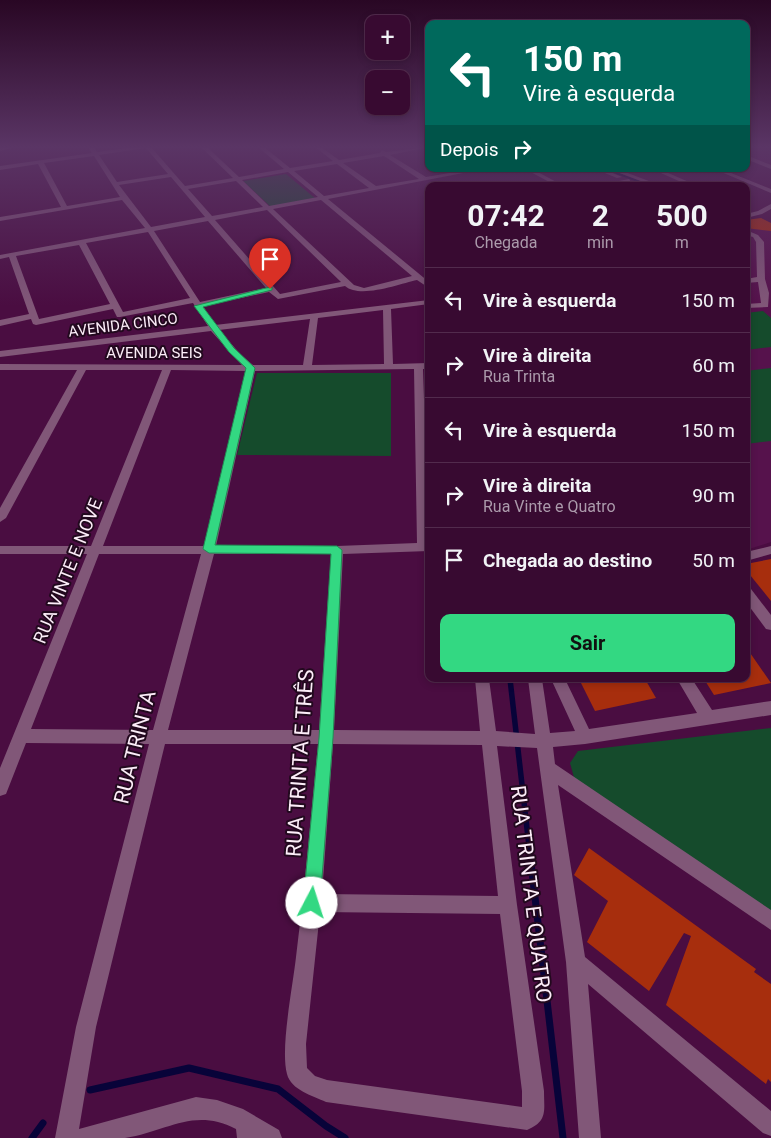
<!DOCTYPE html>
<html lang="pt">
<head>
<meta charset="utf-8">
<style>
  :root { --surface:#380a31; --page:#43183d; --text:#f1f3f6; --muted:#ab9aab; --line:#522b4d; --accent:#33d882 }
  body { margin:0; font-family:Roboto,sans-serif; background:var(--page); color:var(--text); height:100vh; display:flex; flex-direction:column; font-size:19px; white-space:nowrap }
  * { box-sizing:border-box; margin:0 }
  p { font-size:16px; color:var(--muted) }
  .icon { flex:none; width:28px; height:28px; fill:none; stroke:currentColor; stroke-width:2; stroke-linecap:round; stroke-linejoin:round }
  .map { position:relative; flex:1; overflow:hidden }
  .panel { position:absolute; left:425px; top:182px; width:325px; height:500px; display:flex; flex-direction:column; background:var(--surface); border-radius:10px; box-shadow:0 2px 8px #0003,0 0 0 1px var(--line) }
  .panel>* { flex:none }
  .banner { position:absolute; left:425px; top:20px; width:325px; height:152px; border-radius:10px; box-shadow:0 2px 8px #0003,0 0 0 1px var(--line); background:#00695c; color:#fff; overflow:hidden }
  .tools { position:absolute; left:365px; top:15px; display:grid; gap:10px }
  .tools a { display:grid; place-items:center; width:45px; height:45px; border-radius:10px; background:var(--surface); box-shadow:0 2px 8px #0003,0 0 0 1px var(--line); font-size:25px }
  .pin { position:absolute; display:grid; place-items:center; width:42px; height:42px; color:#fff; margin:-51px -21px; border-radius:50% 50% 50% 0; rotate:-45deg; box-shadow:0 0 5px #0007 }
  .pin .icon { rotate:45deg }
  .me { position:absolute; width:55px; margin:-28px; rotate:5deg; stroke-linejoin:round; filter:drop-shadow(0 0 4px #0008) }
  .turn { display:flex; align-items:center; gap:18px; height:105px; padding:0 15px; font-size:22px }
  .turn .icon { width:65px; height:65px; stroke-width:2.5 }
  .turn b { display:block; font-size:35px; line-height:42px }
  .then { display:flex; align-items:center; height:48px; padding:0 15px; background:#0003; gap:10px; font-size:19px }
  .eta { display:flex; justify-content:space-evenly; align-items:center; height:85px; text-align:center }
  .eta b { font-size:30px; font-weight:700; line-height:35px }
  .primary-button { display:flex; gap:10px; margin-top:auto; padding:10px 15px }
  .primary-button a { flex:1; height:58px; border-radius:10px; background:var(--accent); color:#111; font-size:20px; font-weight:700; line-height:58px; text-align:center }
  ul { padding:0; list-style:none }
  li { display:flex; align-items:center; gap:15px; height:65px; padding:0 15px; border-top:1px solid var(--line) }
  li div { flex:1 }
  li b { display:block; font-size:19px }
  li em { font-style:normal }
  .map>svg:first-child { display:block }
</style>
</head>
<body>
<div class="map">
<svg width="771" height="1138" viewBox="0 0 771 1138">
  <rect width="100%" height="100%" fill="#4a0d41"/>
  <g fill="#56124c">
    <path d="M746,147H771V166L746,157Z"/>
    <path d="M746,226L771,229V542L746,550Z"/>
  </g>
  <g fill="#154b2c">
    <path d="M286,174L316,199L271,207L243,181Z"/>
    <path d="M763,311L771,318V347L746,350V313Z"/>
    <path d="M771,368V441L746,444V371Z"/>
    <path d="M257,373H391V456L237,455Z"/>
    <path d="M771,728V912L575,781L570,763L578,751Z"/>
  </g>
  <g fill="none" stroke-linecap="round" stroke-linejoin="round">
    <path stroke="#080339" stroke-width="2" d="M606,169L651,186"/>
    <path stroke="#080339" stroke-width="5.5" d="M510,679L531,864"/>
    <g stroke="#080339" stroke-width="7">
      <path d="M531,863L563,1138"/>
      <path d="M90,1090L189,1068L278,1089L326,1126L345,1138"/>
      <path d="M32,1138L43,1123"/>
    </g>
  </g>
  <g fill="#a72e0d">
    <path d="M761,218L771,223V231L746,228V220Z"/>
    <path d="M771,559V601L746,570V564Z"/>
    <path d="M746,647L771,683L714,695L704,679H746Z"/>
    <path d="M604,679H645L656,698L595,711L581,683Z"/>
    <path d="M589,848L756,969L754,972L771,984V1082L768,1079L766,1084L666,1005L691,936L684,933L649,991L587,942L608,901L574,875Z"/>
  </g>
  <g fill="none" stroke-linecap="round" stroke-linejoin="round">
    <g fill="#815778" fill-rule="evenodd">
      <path d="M0,147H16L0,151Z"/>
      <path d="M88,147H94L97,152L134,147H151L185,186L233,178L201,147H207L239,177L284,169L258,147H264L290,168L333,161L315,147H321L339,160L380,153L382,150L386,152L429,147L390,155L426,177L473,169H484L328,199L429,282V288L417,280C399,284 360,299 345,286L278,299L269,292L203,306L215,325L429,300V304L391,309L393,364L429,363V369H423L429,551L343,554L334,730L480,731L475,679H489L496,731L535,734L528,679H542L550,733L575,731L551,679H565L589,729L697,713L677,679H692L712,710L771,701V715L585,744L553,747L555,764L771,910V930L558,785L585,957L771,1111V1136L763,1133L588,984L601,1138H579L566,962L537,748L497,746L517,905L544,1091C544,1111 548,1121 527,1130L326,1102C313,1096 291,1090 287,1074C280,1049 293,985 296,957C305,886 311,815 318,744H165L96,1027L79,1129L196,1097L217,1100L243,1109L279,1130L282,1138H237L236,1129C193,1107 167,1132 125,1138C102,1138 77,1138 55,1138L76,1027L149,744L26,743L6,794L0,796V768L87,554H0V546H91L162,370H86L6,518L0,522V508L77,370H0V364L242,365L211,331L0,357V351L208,326L193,303L120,317H117L113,309L36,325L33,324L31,319L0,326V320L29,314L9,257L0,259V255L145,228L122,200L0,221V217L61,207L38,164L0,170V166L92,153ZM146,148L168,174L117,182L99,155ZM94,156L120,197L67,206L44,163ZM384,156L419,179L376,186L343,163ZM337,164L369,188L324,196L294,171ZM288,172L318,197L269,206L242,180ZM171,177L205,217L151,227L119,185ZM236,181L263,207L212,216L188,189ZM321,200L412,276L364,288L354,285L273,209ZM267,210L341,282L280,294L215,220ZM208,221L266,288L200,302L154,231ZM148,232L190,298L123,312L86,243ZM79,245L110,304L39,319L16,256ZM383,310L384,364L312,365L318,318ZM310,319L303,365H253L242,356L219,330ZM414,369L417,543L337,546H216L255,371ZM171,370L246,371L204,546H103ZM99,554H201L153,730L31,729ZM214,554H331L319,730H168ZM333,744L482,745L498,896L322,894ZM320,912L500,914L522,1091V1107L327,1080L315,1076L307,1068L306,1044Z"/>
      <path d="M746,155L771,165V169L746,159Z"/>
      <path d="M525,169H532L564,186H557Z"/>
      <path d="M595,169H603L622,177L617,178Z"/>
      <path d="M609,169H617L662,186H654Z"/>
      <path d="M652,169H659L698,186H690Z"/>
      <path d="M714,169H721L771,189V193Z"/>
      <path d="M629,179L631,182L608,186H595Z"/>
      <path d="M771,204V209L762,214L746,218V214L758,211Z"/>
      <path d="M746,230L758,235L764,242L765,279L769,293L768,307L746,308V304L761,303L758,282L746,283V279L757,277L756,242L753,237L746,235Z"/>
      <path d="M771,546V554L746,561V552Z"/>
      <path d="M746,587L751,589L771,615V630L766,629L746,602Z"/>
    </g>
  </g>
  <linearGradient id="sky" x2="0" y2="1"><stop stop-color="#290724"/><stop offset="0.48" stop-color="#5a3565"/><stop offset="1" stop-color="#5a3565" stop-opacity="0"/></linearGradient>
  <rect width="771" height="306" fill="url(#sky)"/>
  <path fill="#33d882" stroke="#218c54" d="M270,287H272V290L203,307L234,348L255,368L215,545L337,546L342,550L333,738L320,903L317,909L312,911L306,909L303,903L319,738L331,554L209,553L203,549L246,368L229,352L194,306Z"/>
  <g text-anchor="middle" stroke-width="4" stroke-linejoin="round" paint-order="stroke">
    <g font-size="15" fill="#fcedf8" stroke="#22091e">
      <text transform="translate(123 325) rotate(-7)" y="5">AVENIDA CINCO</text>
      <text x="154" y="358">AVENIDA SEIS</text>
    </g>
    <g font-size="18" fill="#fcedf8" stroke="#22091e">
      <text transform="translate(68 571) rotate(-68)" y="6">RUA VINTE E NOVE</text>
    </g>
    <g font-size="21" fill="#fcedf8" stroke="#22091e">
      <text transform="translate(135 747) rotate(-76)" y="7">RUA TRINTA</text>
      <text transform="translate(300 763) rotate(-86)" y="7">RUA TRINTA E TRÊS</text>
      <text transform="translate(531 894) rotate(83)" y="7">RUA TRINTA E QUATRO</text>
    </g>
  </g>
</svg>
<div class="tools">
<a>+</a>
<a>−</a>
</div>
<div class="pin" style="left:270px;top:289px;background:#d93025"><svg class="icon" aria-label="arrive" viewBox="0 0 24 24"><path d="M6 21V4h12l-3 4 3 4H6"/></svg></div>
<svg class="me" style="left:312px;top:903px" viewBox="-20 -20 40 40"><circle r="19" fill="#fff"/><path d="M0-13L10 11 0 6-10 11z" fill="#33d882"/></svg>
<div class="banner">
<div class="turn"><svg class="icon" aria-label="left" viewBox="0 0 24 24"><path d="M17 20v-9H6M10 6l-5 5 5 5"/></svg><div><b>150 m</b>Vire à esquerda</div></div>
<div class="then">Depois<svg class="icon" aria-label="right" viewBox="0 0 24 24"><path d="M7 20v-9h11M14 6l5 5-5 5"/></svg></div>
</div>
<section class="panel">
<div class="eta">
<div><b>07:42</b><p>Chegada</p></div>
<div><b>2</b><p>min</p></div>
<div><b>500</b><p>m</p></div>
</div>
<ul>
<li><svg class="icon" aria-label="left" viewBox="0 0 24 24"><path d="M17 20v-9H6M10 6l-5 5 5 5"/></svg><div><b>Vire à esquerda</b></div><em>150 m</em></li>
<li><svg class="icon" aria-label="right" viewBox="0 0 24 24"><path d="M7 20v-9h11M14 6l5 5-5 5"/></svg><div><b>Vire à direita</b><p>Rua Trinta</p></div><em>60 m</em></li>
<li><svg class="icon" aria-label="left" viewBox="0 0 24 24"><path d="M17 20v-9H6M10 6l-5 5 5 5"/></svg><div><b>Vire à esquerda</b></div><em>150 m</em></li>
<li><svg class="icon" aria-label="right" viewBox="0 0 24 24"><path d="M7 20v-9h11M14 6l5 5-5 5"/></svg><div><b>Vire à direita</b><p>Rua Vinte e Quatro</p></div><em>90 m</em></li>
<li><svg class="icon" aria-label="arrive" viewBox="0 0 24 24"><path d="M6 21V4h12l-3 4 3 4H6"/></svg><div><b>Chegada ao destino</b></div><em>50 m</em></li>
</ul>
<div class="primary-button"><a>Sair</a></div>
</section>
</div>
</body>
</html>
